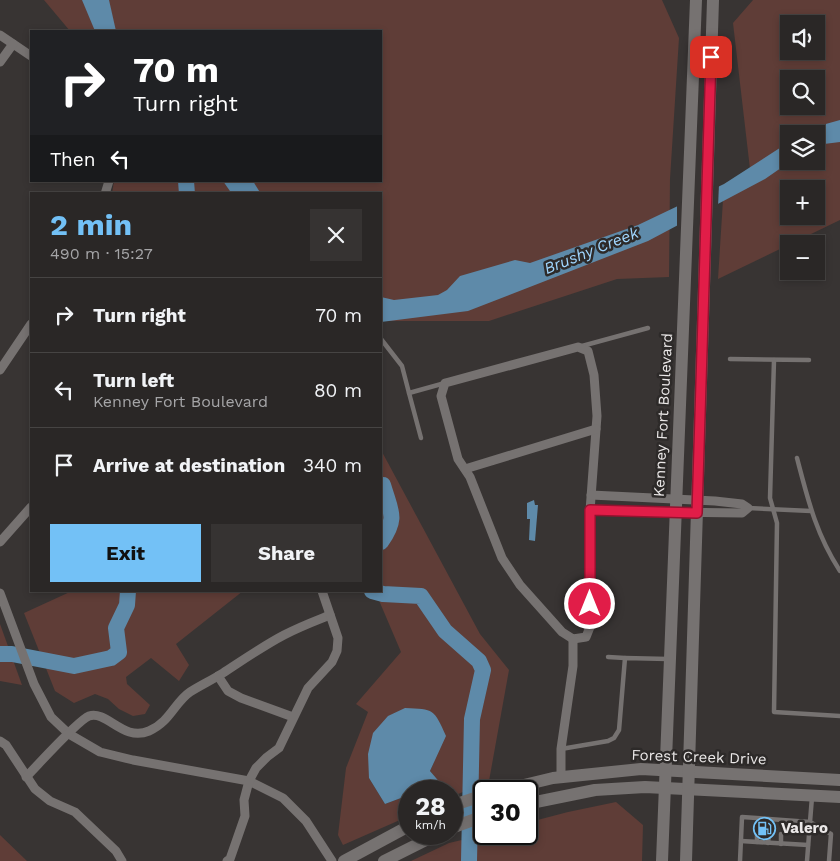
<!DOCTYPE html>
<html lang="en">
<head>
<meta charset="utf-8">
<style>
  :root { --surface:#2a2726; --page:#363332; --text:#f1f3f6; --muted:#a5a5a7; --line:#464443; --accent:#73c1f6 }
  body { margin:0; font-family:"Work Sans",sans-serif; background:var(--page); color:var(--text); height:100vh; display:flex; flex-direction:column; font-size:19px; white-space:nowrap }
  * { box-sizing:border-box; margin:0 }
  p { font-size:16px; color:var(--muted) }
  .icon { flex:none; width:28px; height:28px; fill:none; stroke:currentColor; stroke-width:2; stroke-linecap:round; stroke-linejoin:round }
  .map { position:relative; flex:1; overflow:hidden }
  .drawer { position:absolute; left:30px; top:192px; width:352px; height:400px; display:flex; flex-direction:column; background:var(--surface); border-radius:0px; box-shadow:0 2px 8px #0003,0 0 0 1px var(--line) }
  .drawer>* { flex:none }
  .hud { position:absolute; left:30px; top:30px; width:352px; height:152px; border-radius:0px; box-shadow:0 2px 8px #0003,0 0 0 1px var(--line); background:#202124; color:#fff; overflow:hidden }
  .fabs { position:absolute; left:780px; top:15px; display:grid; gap:10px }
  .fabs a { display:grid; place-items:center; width:45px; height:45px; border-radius:0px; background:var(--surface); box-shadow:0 2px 8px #0003,0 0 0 1px var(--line); font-size:25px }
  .speed { position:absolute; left:398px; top:780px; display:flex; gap:10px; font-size:25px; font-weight:700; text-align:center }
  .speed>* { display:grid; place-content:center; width:65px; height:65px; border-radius:50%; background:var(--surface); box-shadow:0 2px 8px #0003,0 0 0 1px var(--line); line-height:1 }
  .speed small { font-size:12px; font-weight:400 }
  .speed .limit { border:2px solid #111; border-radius:8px; background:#fff; color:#111 }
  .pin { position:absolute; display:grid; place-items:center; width:42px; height:42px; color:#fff; margin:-21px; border-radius:10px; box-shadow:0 2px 8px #0006 }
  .me { position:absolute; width:55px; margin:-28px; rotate:0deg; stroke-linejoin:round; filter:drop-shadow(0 0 4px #0008) }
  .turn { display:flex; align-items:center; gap:18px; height:105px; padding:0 20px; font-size:22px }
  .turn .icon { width:65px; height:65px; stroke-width:2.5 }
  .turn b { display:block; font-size:35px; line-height:42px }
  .then { display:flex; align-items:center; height:48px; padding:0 20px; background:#0003; gap:10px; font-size:19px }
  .round { display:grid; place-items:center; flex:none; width:52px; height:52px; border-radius:0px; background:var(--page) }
  .summary { display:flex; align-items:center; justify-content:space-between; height:85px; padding:0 20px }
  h1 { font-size:30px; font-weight:700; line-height:38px; color:var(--accent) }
  .cta { display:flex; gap:10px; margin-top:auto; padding:10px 20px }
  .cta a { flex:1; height:58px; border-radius:0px; background:var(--accent); color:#111; font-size:20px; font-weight:700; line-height:58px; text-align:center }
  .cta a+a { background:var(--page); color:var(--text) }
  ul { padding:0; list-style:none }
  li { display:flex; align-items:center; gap:15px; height:75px; padding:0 20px; border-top:1px solid var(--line) }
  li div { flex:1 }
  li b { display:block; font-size:19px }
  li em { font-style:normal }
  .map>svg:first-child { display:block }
</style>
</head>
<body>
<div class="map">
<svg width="840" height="861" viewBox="0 0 840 861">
  <rect width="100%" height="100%" fill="#383433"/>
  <g fill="#5f3d37" fill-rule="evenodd">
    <path d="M44,0H662L679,38L670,179L669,277L617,279L489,321H381V194H112L114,181H381V31H70Z"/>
    <path d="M753,0H840V220L718,279L724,184L750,169L733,23ZM789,24H816V51H789ZM789,79H816V106H789ZM789,134H816V161H789ZM789,189H816V216H789Z"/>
    <path d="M381,450L480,634L509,670L489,781L451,797V791H421L441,785L430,771L434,762L369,778L385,804L409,795V816L343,845L338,835L346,768L368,712L356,704L401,652L375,591H381Z"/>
    <path d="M72,591H243L176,644L189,665L179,681L151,658L126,677L127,684L150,705L145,714L133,716L119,709L108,699L95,694L74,703L55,691L24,613Z"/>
    <path d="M0,624L22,685L0,681Z"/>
    <path d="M616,802L643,825L642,861H411L449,843L487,834H526V823L568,812Z"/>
    <path d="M0,835L27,861H0Z"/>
  </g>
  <g fill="#5e8aa9">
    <path d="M82,0H109L116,31H95Z"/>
    <path d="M840,120V142L816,145V134H801L808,129Z"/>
    <path d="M789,142V161H791L765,179L648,241L468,311L381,322V297L394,300L438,295L447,290L460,276L515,260L530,263L638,225L724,184Z"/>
    <path d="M223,181H253L261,194H232Z"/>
    <path d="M534,500L535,505H538L535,541L529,540L530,519H527V503Z"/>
    <path d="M405,708C434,709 434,709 446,736L430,771L442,785L421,791H409V795L385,804L369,778L368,754L373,733L388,716Z"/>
  </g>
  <path fill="#383433" d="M719,184L718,207L677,229V204Z"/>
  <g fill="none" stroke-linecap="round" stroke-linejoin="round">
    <g stroke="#5e8aa9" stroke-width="16">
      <path d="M186,181L187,194"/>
      <path d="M381,485H383C391,512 398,518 381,542"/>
      <path d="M372,591L383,594L421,596L445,631L479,661L483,670L472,719L469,861"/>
      <path d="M0,654H12L74,666L111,658L119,652L116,628L127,605L128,591"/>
    </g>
    <g stroke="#767271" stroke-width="4.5">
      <path d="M381,339L402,366L409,393L445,383"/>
      <path d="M582,346L648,328"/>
      <path d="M730,359L809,360"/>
      <path d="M774,360L770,498L777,523L774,712L840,716"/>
      <path d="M409,393L421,438"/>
      <path d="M797,458C808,500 816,534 840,571"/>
      <path d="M748,508L811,511"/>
      <path d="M608,657L625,658"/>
      <path d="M561,749L608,741L614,738L619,730L625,658L668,659"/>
      <path d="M812,797L810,822L831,834L829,861"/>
      <path d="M741,841L808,845"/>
      <path d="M757,842V832"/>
      <path d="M768,843L769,833"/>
      <path d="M781,844V834"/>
      <path d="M740,861L742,817L810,822L807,861"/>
    </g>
    <g stroke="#767271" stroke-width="9">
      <path d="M0,35L31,56"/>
      <path d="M0,62L13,44"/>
      <path d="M105,194L109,181"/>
      <path d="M578,347L588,351L594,375L597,416L590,511V627L586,637L573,639L562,632L520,585L502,558L470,477L458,459L441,396L445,383L449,382Z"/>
      <path d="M0,370L31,324"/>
      <path d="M465,469L596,429"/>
      <path d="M590,511L742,513L748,508L742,504L715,501L591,495"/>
      <path d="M0,542L31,507"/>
      <path d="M0,593L34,684L51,717L69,734L100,752L133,760L249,781L283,798L306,821L332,861"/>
      <path d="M218,676L228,691L241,698L293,717"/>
      <path d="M0,741L6,745L35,789L50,801L75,812L116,851L122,861"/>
      <path d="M26,777C37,766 78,720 89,716C107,710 123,742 149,731C170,722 175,702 190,692C201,685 212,680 223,673C243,660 263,646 284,635C299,627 315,621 330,615"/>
      <path d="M561,777V749L573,666V639"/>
      <path d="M227,861L230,859L245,816L244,800L249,781L256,768L267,757L279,748L308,688L332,662L337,651L338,638L322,591"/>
    </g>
    <g stroke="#767271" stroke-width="12">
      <path d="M499,791L553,778L641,769L840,780"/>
      <path d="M526,804L595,790L645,787L840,797"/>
      <path d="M451,806L484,795"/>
      <path d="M451,828L484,816"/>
      <path d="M344,861L409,826"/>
      <path d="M384,861L438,834"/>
      <path d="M662,861L696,0"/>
      <path d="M686,861L713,0"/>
    </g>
  </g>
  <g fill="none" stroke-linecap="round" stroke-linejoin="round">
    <defs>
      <path id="route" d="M590,604V510L697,513L711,57"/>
    </defs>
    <use href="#route" stroke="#92132f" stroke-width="12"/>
    <use href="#route" stroke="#e11d48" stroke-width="9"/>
  </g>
  <defs>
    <symbol id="fuel-ring" viewBox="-11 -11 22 22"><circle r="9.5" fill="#2d2a29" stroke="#73c1f6" stroke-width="1.5"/><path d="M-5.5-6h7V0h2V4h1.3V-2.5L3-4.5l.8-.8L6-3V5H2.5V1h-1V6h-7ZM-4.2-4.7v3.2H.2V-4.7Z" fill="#73c1f6"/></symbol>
  </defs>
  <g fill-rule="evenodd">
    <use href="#fuel-ring" x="752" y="816" width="25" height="25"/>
  </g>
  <g text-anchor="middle" stroke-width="5" stroke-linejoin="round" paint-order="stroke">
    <g font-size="15" fill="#ebe8e8" stroke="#2d2a29">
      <text transform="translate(663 415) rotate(-87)" y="5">Kenney Fort Boulevard</text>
      <text transform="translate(699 757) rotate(2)" y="5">Forest Creek Drive</text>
    </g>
    <g font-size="15" font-weight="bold" fill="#ebe8e8" stroke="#2d2a29" text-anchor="start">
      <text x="781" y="833">Valero</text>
    </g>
    <g font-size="16" font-style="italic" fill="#a0d6fe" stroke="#2d2a29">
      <text transform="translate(591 250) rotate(-22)" y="6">Brushy Creek</text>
    </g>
  </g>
</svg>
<div class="fabs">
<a><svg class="icon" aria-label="sound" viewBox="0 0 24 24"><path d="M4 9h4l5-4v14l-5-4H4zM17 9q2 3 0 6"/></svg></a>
<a><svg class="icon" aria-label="search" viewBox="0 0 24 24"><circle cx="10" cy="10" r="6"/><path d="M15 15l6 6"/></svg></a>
<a><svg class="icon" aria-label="layers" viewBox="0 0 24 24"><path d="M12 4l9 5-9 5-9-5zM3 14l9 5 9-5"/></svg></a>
<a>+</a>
<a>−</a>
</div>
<div class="speed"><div>28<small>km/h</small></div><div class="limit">30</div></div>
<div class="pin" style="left:711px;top:57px;background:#d93025"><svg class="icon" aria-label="arrive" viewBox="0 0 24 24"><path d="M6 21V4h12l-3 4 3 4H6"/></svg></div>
<svg class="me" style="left:590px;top:604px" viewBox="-20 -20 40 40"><circle r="17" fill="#e11d48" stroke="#fff" stroke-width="3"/><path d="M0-11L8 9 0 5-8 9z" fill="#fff"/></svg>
<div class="hud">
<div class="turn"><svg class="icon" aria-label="right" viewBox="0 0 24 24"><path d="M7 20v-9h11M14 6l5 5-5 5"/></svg><div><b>70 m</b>Turn right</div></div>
<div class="then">Then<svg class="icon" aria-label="left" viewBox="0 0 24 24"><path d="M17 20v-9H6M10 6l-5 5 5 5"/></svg></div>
</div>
<section class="drawer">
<div class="summary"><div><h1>2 min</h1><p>490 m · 15:27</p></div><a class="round"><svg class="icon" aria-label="close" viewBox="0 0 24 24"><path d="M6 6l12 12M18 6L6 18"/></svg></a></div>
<ul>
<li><svg class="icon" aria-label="right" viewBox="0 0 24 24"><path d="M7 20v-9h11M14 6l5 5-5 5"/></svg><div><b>Turn right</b></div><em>70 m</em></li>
<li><svg class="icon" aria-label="left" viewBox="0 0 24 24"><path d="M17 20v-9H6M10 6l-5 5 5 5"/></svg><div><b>Turn left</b><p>Kenney Fort Boulevard</p></div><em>80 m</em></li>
<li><svg class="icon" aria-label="arrive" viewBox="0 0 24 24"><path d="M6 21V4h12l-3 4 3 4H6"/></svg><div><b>Arrive at destination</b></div><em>340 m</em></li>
</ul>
<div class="cta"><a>Exit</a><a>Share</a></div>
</section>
</div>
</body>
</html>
